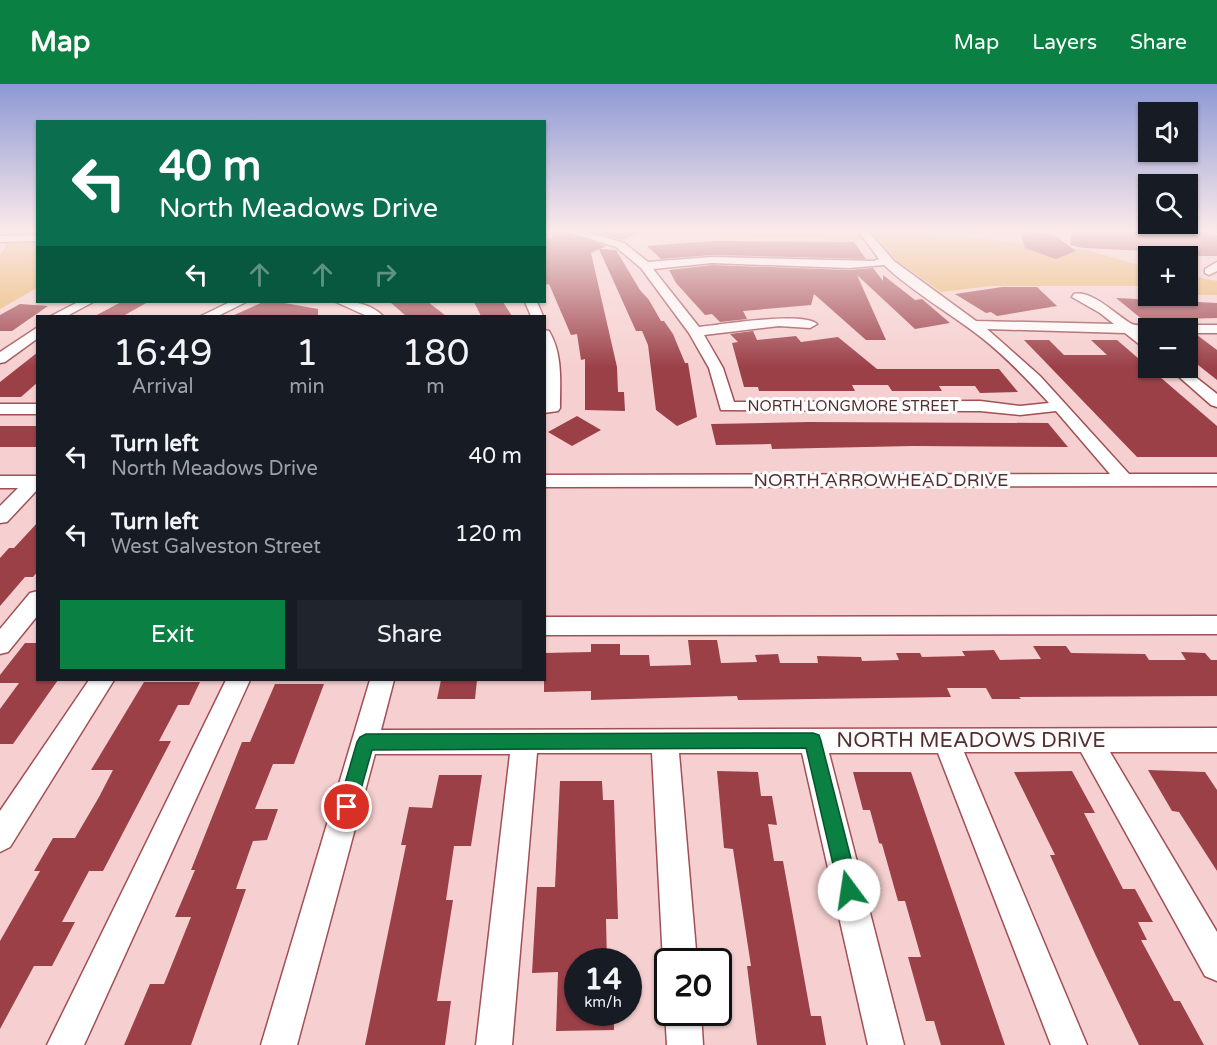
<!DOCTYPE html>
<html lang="en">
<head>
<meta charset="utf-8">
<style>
  :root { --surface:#171b24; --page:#20242c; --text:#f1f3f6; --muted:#9ea1a6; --accent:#0b8043 }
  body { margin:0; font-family:"Varela Round",sans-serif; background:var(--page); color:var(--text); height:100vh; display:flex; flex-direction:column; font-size:22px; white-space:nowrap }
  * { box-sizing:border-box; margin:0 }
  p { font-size:20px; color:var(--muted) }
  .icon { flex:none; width:33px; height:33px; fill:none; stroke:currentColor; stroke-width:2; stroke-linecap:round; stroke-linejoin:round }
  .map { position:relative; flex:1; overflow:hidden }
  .panel { position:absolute; left:36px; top:231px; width:510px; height:366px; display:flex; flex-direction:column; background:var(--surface); border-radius:0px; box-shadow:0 2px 4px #0004 }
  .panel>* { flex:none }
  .top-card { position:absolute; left:36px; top:36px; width:510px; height:183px; border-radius:0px; box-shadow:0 2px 4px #0004; background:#0b6e4f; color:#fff; overflow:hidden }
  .controls { position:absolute; left:1138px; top:18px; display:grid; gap:12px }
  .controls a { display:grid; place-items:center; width:60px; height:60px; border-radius:0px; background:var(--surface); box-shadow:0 2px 4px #0004; font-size:30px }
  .speed { position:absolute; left:564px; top:864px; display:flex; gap:12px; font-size:30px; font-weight:700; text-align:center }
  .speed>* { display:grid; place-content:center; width:78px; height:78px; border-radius:50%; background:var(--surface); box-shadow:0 2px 4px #0004; line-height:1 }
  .speed small { font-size:15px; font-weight:400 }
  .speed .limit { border:3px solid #111; border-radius:9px; background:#fff; color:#111 }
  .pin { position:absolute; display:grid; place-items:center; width:51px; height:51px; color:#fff; margin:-26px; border:3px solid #fff; border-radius:50%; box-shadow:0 2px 6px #0007 }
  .me { position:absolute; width:66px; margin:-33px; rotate:346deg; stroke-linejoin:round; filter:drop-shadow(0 0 4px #0008) }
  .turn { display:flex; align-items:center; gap:21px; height:126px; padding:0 24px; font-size:27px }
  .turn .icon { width:78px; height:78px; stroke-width:2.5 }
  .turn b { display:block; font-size:42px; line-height:51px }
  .lanes { display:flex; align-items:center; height:57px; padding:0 24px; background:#0003; justify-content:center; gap:30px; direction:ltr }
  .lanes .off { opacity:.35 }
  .eta { display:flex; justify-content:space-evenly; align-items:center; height:102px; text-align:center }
  .eta b { font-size:36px; font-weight:600; line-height:42px }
  .action { display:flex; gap:12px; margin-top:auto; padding:12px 24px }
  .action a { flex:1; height:69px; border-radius:0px; background:var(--accent); color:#fff; font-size:24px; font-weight:600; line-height:69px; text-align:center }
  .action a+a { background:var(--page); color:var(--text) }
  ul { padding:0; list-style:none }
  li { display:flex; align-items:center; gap:18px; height:78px; padding:0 24px }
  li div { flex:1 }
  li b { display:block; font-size:22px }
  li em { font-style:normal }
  header { display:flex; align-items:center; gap:36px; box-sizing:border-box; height:84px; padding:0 30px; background:var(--accent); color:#fff }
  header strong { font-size:28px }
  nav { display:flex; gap:33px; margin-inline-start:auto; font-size:21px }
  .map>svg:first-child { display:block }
</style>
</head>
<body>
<header>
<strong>Map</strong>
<nav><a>Map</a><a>Layers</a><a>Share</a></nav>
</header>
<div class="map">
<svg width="1217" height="961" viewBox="0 0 1217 961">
  <rect width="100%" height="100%" fill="#f6d0d0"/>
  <g fill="#e6b361">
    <path d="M671,148L925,149L1087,166L1149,184V209L1140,202H991L941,208L897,177L879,156L677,150Z"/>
    <path d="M37,157V204L0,225V172L7,159Z"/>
    <path d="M1188,191L1217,197V211H1188Z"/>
  </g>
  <g fill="#9c4048">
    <path d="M553,148H567L606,162L600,165L616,166L640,206L649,216L661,237H664L673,250L685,279H688L697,333L677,342L656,326L648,261L642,247H636L599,165L591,169L617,283L618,308H624L625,327L585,326V275L581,276L577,250L571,251L549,200L544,201V153L552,154Z"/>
    <path d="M594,148H640V149L622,156Z"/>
    <path d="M1020,148L1053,150L1076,167L1056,175L1025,164Z"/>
    <path d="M1072,148H1203L1217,151V172H1142L1149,167L1083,164L1070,161Z"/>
    <path d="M712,157L854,158L866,175L712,171L661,175L647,162Z"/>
    <path d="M712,181L849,186L873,184L883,197V191L915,216L922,215L950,239L915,245L857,191L886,256H866L814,210L811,221L743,227L747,235L720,238L712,230L705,231L676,199L669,186Z"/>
    <path d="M1002,203H1037L1057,222L997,232L991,228L986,229L955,210Z"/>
    <path d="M1116,214L1217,219V234L1143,236Z"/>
    <path d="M121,218H148L123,232H95Z"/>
    <path d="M263,218H279L318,225V232H232Z"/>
    <path d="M390,218H428L446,232H406Z"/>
    <path d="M474,218H503L512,232H481Z"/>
    <path d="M20,220L48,222L12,247H0V231Z"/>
    <path d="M753,247L757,256L796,252L801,258L838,253L877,285H999L1018,308L980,309L975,302H939L942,307H892L888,301H852L855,307H759L758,303H744L732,259L738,258L730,250Z"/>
    <path d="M1188,251H1197L1217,266V296L1188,273Z"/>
    <path d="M1024,256H1049L1064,271H1107L1091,256H1117L1217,342V373H1137Z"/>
    <path d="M38,268V298L21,313H0V298Z"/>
    <path d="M577,332L601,346L572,362L548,348Z"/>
    <path d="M808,338L1048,339L1068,363L913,362L772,365L771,360L716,361L711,340Z"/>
    <rect x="0" y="342" width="38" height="21"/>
    <path d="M38,438V487L33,493H25L0,522V474L9,464H14Z"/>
    <path d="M688,556H717L721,579L757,578L755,571L778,570L780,579H818L817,572L861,573L862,577L899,576L896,569H920L922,573L965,572L962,567L994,566L1000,576L1041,575L1033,562H1066L1071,569L1145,570L1149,576H1186L1181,568L1205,569L1211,576H1217V612L1019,613L1021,615H992L986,604H947L951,613L738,616L737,612L591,616V607L544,608V569L591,568V560H620V571H649L650,582L691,581Z"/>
    <path d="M25,559H38V596H58L13,660H0V625L19,599H0V591Z"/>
    <path d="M441,596H477L475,615H437Z"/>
    <path d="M144,598H200L189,621H178L159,657H171L103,787H89L62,838H75L52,882H34L0,945V857L40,787H34L53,754H75L99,713L113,686H91Z"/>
    <path d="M275,600H324L294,680H273L255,725H278L267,756L253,757L236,805H246L191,961H124L150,900H164L191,833H175L195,786H191L242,658H250Z"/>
    <path d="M1148,686L1205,688L1217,706V787L1179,728L1172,727Z"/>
    <path d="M717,687L758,688L761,712H772L777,741L768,740L774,777H783L811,932H821L826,961H757L747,882H751L733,765L724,764Z"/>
    <path d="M1072,687L1095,729H1084L1123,805H1135L1153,838H1138L1147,856H1141L1174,917H1180L1204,961H1139L1096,872L1050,771H1055L1014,688Z"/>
    <path d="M853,688H911L1005,961H941L934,937H926L908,873H921L905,817H898L882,760L879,759L870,726H863Z"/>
    <path d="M439,691H482L471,762H454L446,816H453L437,917H451L445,961H365L406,761H401L409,723L432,724Z"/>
    <path d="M560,697H602L603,716H614L618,835H606L607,878H578V928H614V946L556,947L558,888L532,889L537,803H555Z"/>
  </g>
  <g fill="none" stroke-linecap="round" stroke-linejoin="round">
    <defs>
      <g id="minor">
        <path d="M569,148H586L624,159L648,178L712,173L874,177L879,175L859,148H869L894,177L976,237L1114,240L1100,229L1072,213L1074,210C1092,206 1115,230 1130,239C1136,243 1146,240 1154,242L1155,244H1149V249H1142L1149,254V265L1144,264L1125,249L987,245L1040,292L1129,390H1217V402L544,403V391L1110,390L1056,327L1020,331L980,327L721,326L709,284L689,249L641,184L616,163ZM712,179L849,184L884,181C914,209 950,229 982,254C1006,273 1028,296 1049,319L1020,322L980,317L734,318L723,284L704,251L779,242L810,244L817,240C803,227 720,241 699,243L653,185Z"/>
        <path d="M38,151V157L0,158V152Z"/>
        <path d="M1217,178V187L1209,191L1205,189V185Z"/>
        <path d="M78,218H93L67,232H51Z"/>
        <path d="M230,218H246L218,232H201Z"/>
        <path d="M336,218C352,216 371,220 383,232H367Z"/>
        <path d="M525,218H537L543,232H531Z"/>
        <path d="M1188,241H1217V249H1188V244H1182Z"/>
        <path d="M38,243V254L5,278L0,279V268Z"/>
        <path d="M544,246L549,247C563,270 560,299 560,324L558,327L544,329Z"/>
        <path d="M1169,284H1184L1217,310V323L1211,321Z"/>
        <rect x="0" y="320" width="38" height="10"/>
        <path d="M0,392H38V405L7,438L0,439V422L18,404H0Z"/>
        <path d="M38,507V531L8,568L0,570V545L30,509Z"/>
        <path d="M1217,532V550L544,551V533Z"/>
        <path d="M89,596H114L10,763L0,768V727Z"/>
        <path d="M226,596H250L84,961H47Z"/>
        <path d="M370,596H394L381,646L1217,644V668H1110L1217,848V897L1205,892L1081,668H964L1087,961H1051L938,669H829L904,961H868L802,669H679L697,878H668V888L663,878L652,669H537L512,961H476L510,670H375L297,961H261Z"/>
        <path d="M668,923V928H701L703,961H667L665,928Z"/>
      </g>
    </defs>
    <use href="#minor" stroke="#a15055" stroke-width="3"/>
    <use href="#minor" fill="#fff" fill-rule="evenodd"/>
  </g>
  <linearGradient id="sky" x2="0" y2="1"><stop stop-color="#8d98d4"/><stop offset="0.52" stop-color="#fbeaea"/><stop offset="1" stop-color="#fbeaea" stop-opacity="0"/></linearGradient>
  <rect width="1217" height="283" fill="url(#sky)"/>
  <path fill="#0b8043" stroke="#07532c" stroke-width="1.5" d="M813,649L819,651L821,657L859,806L856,813L849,816L842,813L839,806L806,664L372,666L354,730L347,732L340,730L338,723L357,658L360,653L366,650Z"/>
  <g text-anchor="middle" stroke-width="6" stroke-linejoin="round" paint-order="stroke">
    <g font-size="15" fill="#522e2f" stroke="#fcfcfc">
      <text x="853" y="327">NORTH LONGMORE STREET</text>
    </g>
    <g font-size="18" fill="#522e2f" stroke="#fcfcfc">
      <text x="881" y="402">NORTH ARROWHEAD DRIVE</text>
    </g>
    <g font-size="21" fill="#522e2f" stroke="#fcfcfc">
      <text x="971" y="663">NORTH MEADOWS DRIVE</text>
    </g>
  </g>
</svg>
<div class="controls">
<a><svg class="icon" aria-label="sound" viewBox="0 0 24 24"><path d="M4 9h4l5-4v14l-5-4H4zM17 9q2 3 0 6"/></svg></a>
<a><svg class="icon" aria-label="search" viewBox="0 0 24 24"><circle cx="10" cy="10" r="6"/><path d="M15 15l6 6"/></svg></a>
<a>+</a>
<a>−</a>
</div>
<div class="speed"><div>14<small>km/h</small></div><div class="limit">20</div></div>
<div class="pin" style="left:347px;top:723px;background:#d93025"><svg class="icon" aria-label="arrive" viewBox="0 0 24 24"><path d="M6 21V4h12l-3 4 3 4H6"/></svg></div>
<svg class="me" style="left:849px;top:806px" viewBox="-20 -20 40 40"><circle r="19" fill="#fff"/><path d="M0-13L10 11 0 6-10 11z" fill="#0b8043"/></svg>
<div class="top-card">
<div class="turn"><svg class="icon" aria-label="left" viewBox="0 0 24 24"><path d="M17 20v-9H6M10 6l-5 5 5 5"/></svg><div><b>40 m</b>North Meadows Drive</div></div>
<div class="lanes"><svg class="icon" aria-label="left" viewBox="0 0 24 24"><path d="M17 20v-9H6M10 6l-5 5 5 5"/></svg><svg class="icon off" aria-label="ahead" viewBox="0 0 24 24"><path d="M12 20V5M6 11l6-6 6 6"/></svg><svg class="icon off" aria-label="ahead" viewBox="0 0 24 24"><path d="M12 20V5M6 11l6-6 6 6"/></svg><svg class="icon off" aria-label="right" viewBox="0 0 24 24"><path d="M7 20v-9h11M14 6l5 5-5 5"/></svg></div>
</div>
<section class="panel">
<div class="eta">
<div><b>16:49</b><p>Arrival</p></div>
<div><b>1</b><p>min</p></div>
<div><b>180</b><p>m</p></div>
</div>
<ul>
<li><svg class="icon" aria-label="left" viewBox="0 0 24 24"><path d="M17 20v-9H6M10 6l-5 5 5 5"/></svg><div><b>Turn left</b><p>North Meadows Drive</p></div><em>40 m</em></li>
<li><svg class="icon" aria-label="left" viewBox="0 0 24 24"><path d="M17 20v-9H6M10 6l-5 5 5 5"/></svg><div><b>Turn left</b><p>West Galveston Street</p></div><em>120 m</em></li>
</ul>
<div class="action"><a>Exit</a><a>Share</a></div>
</section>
</div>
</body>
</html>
